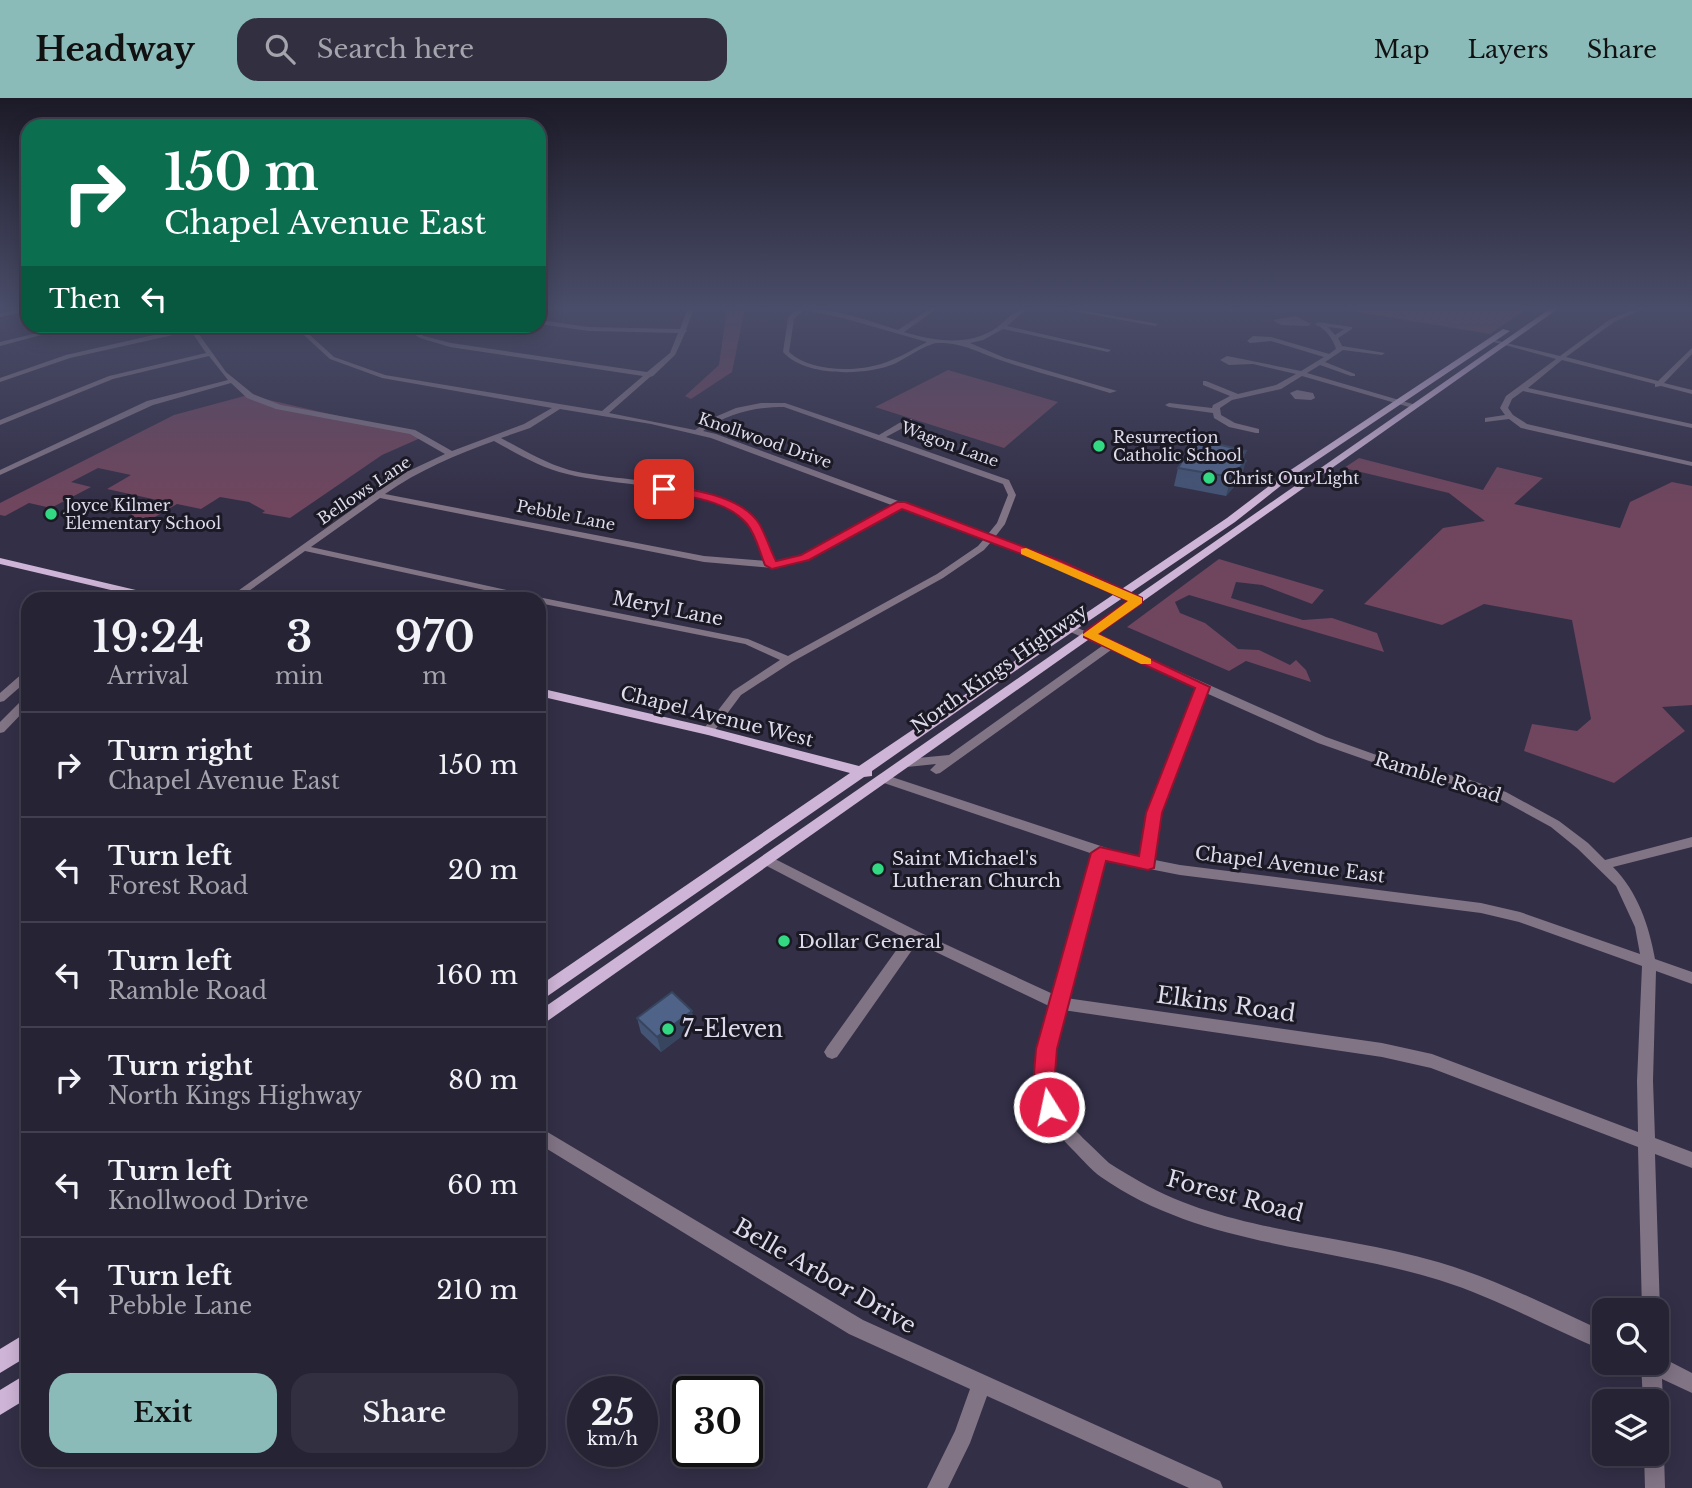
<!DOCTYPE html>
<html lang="en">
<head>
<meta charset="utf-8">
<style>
  :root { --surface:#262335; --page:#322f41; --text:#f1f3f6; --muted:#a4a4ad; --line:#424050; --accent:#8bbbb9 }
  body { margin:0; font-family:"Libre Baskerville",serif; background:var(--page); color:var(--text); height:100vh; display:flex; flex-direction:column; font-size:26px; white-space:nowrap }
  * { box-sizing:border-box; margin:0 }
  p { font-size:23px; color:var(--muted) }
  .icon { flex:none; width:38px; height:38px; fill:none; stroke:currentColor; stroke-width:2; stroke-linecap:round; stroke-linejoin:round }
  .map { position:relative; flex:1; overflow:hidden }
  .details { position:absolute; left:21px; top:494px; width:525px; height:875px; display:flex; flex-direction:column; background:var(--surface); border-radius:21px; box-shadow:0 4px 18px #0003,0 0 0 2px var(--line) }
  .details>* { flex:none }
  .hud { position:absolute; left:21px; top:21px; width:525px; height:214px; border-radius:21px; box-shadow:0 4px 18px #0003,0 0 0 2px var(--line); background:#0b6e4f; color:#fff; overflow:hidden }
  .fabs { position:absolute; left:1592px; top:1200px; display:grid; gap:14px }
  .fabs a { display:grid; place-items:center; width:77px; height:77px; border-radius:14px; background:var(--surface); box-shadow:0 4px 18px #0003,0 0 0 2px var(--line); font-size:35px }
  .speed { position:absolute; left:567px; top:1278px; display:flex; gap:14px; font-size:35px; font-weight:700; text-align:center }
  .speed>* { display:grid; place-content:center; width:91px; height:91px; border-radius:50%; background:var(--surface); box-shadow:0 4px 18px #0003,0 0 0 2px var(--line); line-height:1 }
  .speed small { font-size:18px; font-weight:400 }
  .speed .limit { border:4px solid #111; border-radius:10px; background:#fff; color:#111 }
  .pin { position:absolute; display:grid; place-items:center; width:60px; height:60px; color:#fff; margin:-30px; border-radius:14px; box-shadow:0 4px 10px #0006 }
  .me { position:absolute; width:77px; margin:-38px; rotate:350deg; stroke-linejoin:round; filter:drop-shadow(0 0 5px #0008) }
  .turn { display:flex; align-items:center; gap:24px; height:147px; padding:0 28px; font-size:32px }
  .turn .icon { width:91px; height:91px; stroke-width:2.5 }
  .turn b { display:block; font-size:49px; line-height:60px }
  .then { display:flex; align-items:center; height:66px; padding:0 28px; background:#0003; gap:14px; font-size:26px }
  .eta { display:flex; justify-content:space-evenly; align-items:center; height:119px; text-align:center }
  .eta b { font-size:42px; font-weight:600; line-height:49px }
  .cta { display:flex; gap:14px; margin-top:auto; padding:14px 28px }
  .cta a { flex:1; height:80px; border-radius:21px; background:var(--accent); color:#111; font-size:28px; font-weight:600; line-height:80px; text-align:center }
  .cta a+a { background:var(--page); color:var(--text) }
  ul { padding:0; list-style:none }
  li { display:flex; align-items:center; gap:21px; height:105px; padding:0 28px; border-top:2px solid var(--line) }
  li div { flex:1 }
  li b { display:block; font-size:26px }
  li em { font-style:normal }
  header { display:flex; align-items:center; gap:42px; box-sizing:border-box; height:98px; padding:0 35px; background:var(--accent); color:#111 }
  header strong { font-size:33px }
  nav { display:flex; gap:38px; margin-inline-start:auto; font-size:24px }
  .search { width:490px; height:63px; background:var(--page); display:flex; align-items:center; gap:18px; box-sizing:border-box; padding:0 24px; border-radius:21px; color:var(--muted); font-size:26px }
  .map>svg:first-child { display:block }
</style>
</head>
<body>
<header>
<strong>Headway</strong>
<div class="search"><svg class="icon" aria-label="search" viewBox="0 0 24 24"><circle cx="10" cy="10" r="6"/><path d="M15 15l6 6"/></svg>Search here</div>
<nav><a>Map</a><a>Layers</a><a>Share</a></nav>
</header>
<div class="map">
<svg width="1692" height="1390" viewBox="0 0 1692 1390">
  <rect width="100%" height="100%" fill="#332f47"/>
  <g fill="#6f465d">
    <path d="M727,210H745L732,274L691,301L685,298L719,267Z"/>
    <path d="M1333,210H1528L1490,236Z"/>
    <path d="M948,272L1058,304L1004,350L875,309Z"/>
    <path d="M248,297L425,338L382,357L290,420L262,415L265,413L249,404L220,399L201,411L177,406L148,423L129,418L157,402L107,391L131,377L98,370L71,384L91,389L51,410L29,405L5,418L0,417V405L174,317Z"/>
    <path d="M1359,360L1483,392L1497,369L1543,380L1514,406L1620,430L1630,404L1672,384L1692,388V607L1662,609L1685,633L1614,685L1524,653L1532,626L1577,633L1591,621L1572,522L1484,506L1442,527L1364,506L1443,430L1485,423L1449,395L1344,370Z"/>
    <path d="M1219,461L1324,492L1312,506L1262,487L1236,484L1231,500L1303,522L1332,520L1377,535L1384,554L1189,497L1175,504L1180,515L1205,525L1238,551L1259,552L1290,567L1296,562L1306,572L1311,584L1246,563L1229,573L1127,529Z"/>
  </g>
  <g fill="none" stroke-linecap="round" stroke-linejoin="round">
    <path stroke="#2c5973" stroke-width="2" d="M733,217L734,210"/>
    <g fill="#817485" fill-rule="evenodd">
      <path d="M24,210H28V213L0,219V215Z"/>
      <path d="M688,210H694L686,232L687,233L685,235L675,257L653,278L650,279L609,315L695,332L715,319L736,310L761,305H785L879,337L906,321H912V325L886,339L1009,382L1016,397L1005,426L995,439L1060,463L1143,502L1141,504H1135L1054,467L991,444L984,452L943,480L792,564L741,597L712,636L708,637L702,633L733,593L780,562L745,546L539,505V500H522L305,453L239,500H228L402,376L445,356L410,336L276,311L247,300L231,285L153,307L0,377V372L147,303L228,282L209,258L113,281L0,327V322L109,278L206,255L191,233L70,260L0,284V280L66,257L193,228L226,274L253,296L281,307L415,332L452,353L524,326L552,310L382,280L330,261L294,228H300L334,259L385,277L602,313L643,278L450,249L420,240L400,228H407L424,238L451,245L647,274L670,255L678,235L589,233L539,226V222L589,229L680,231ZM784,309L1003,386L1008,397L997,425L988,436L716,336L703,333C728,315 754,309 784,309ZM560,311L651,326L711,340L894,408L802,458L775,463C768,447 762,428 749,416C713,382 617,384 569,372C545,365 523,352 501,340L530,330ZM494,343C518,356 541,370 567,376C619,389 696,385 739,417C753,427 759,448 766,463L704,458L385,396C419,372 456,357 494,343ZM380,400L704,464L772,470L808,462L901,410L984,441L978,448L937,476L788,558L748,541L538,499L311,449Z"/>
      <path d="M798,210C832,209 866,222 898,232L931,210H938L904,234C934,243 968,249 996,230C1006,223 1016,210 1028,210L1007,228L1111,252L1108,254L1003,231L983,242L970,245L1005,260L1117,293L1110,295C1075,284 1038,275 1003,263C979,255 963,244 937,245C926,246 905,261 894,266C865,278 805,279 783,254L788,220ZM804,212L843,220L927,244C912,252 897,261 881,266C855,274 810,274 789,254L794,221Z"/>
      <path d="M1056,210H1070L1158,226L1155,228Z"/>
      <path d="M1220,210H1233L1234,211L1231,213Z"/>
      <path d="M1636,210H1645L1614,224L1566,259L1658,283L1692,250V256L1664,285L1692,292V296L1661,288L1655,289V286L1562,262L1528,290L1692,326V330L1523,293L1512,301L1508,310L1513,317L1527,326L1692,364V368L1521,330L1509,321L1485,324V320L1505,317L1500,310L1506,298L1556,261L1490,243V241L1560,258L1609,222Z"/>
      <path d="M1296,218L1311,226L1308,228L1281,227L1273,222Z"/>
      <path d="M1318,224L1352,229V231L1338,240L1342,248L1385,255L1382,257L1343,252L1325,264L1355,276V278H1351L1320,267L1307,275L1416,307V311L1302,278L1281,291L1232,302L1220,310L1221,317L1235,325L1259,331V335H1256L1229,329L1214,320L1213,315L1169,309L1165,307L1169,305L1212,310L1213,307L1230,298L1203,287V283H1206L1238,296L1276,287L1296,276L1253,266L1229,267L1220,262L1227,258L1301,273L1324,259L1271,243L1250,245L1247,243L1253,238L1271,239L1329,256L1336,251C1334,242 1325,230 1316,227L1315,226ZM1328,229L1344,231L1335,237Z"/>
      <path d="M66,228H75L0,248V244Z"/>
      <path d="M1297,292L1313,295L1315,300L1311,302L1295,301L1290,295Z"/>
      <path d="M1070,527L1115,545L1326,639L1399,665L1467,681L1506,694L1559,723L1588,745L1605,762L1692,739V749L1613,769C1638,794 1649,828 1655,861L1692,874V886L1656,873L1653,983L1655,1040L1692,1054V1070L1655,1056L1660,1213L1658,1220L1657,1213H1642L1638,1049L1431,970L1382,959L1063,912C1056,937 1047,964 1052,990C1056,1012 1071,1028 1086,1043C1094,1050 1101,1058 1109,1065C1116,1070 1124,1074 1132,1079C1223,1135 1337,1134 1438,1164C1496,1181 1550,1209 1605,1234V1253C1549,1230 1497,1200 1439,1182C1326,1147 1201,1149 1101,1079C1091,1072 1083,1062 1074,1053C1056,1035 1037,1012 1035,986C1033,959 1042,933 1049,908L917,845L837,959L832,961L827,959L824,954L827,949L905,840L763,766L761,763L763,760H773L919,834L1053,896L1093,756L881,684L879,681L881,678H889L1125,756L1142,760C1145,700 1174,645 1197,591L1111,552L940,675L936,676L930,672L936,666L907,669L901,665L907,661L949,657L1102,548L1066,532V528ZM1206,595L1318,645L1392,671L1464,689L1498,700L1551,729L1578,751L1616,788L1635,829L1640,856L1520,814L1481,805L1180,767L1155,762C1157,703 1184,649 1206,595ZM1105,760L1124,766L1180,777L1481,815L1519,824L1642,868L1637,983L1638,1034L1432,956L1382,945L1066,900Z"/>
      <path d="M28,573V582L4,603L0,604V595L24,574Z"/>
      <path d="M28,599V609L4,634L0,635V624L24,600Z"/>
      <path d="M539,1029L863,1222L1220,1383L1223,1390H1189L987,1298L970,1345L948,1390H927L955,1333L970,1291L849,1236L539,1046Z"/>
      <path d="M1657,1257L1692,1275V1295L1662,1281L1663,1304L1660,1311L1657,1312V1304H1643L1641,1265H1657Z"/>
      <path d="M1657,1347L1661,1349L1664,1356L1665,1390H1645L1644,1356H1657Z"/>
    </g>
    <g fill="#ceb4d6" fill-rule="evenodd">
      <path d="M1551,210H1559L539,929V913Z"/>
      <path d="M1503,231L1510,233L1292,379L1235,424L1031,562L872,673V678L864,679L539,904V888L850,675L708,637L539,598V590L708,629L859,668L1227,420L1286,375Z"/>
      <path d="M0,460L157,497L163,500H145L0,466Z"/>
      <path d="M28,1234V1258L0,1275V1251Z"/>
      <path d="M28,1275V1300L0,1317V1292Z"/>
    </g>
  </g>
  <g fill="#445475">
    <path d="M1243,361L1241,381L1226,398L1174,388L1178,370Z"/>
    <path d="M637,920L695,928L661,954L641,935Z"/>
  </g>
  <g fill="#37455f">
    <path d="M1246,353L1241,368L1246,363L1241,381L1226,398L1231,379Z"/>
    <path d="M692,913L695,928L661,954L657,939Z"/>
  </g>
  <g fill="#4f6288" stroke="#37455f" stroke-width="2">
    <path d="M1196,341L1246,353L1242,360L1246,363L1231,379L1178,370Z"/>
    <path d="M672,894L692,913L657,939L637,920Z"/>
  </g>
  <linearGradient id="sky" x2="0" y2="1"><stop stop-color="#1c1a27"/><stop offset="0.52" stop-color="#4a4d69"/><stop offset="1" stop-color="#4a4d69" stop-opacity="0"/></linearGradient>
  <rect width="1692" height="404" fill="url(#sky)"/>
  <path fill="#e11d48" stroke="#92132f" stroke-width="2" d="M664,387C694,392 743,398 760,427C766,438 770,451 776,463L801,457L897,404H905L1061,463L1142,500V505L1098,536L1210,589L1162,715L1154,770L1148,772L1106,763L1057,951L1054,988L1059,1009L1056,1016L1049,1019L1042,1016L1033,988L1036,951L1091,755L1100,749L1139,758L1146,715L1195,590L1084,539V534L1128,503L1053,468L902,411L809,462L772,471L765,467C760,455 756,437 747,426C727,402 689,399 660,393V388Z"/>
  <path fill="#f59e0b" d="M1026,450L1142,500V505L1098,536L1151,561V566H1141L1082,537L1128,503L1021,456V451Z"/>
  <g fill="#32d882" stroke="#1b1924" stroke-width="2.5">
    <circle cx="1099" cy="348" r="7"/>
    <circle cx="1209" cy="380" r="7"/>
    <circle cx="51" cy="416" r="7"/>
    <circle cx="878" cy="771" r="7"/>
    <circle cx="784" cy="843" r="7"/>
    <circle cx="668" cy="931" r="7"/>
  </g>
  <g text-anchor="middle" stroke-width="6" stroke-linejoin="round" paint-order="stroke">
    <g font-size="16" fill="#dedcec" stroke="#1b1924" text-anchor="start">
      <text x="1113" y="345">Resurrection<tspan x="1113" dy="18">Catholic School</tspan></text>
      <text x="1223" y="386">Christ Our Light</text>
      <text x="65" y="413">Joyce Kilmer<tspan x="65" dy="18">Elementary School</tspan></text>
    </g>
    <g font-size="16" fill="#dedcec" stroke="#1b1924">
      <text transform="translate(765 342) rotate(19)" y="6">Knollwood Drive</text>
      <text transform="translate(950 346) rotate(20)" y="6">Wagon Lane</text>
      <text transform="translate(364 392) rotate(-34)" y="6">Bellows Lane</text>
      <text transform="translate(566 417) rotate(11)" y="6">Pebble Lane</text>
    </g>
    <g font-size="19" fill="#dedcec" stroke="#1b1924">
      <text transform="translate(668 510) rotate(11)" y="7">Meryl Lane</text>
      <text transform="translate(999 570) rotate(-35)" y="7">North Kings Highway</text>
      <text transform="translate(717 618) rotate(14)" y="7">Chapel Avenue West</text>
      <text transform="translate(1438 679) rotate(17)" y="7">Ramble Road</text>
      <text transform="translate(1290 766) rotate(7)" y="7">Chapel Avenue East</text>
    </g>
    <g font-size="19" fill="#dedcec" stroke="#1b1924" text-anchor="start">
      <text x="892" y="767">Saint Michael's<tspan x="892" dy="22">Lutheran Church</tspan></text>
      <text x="798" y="850">Dollar General</text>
    </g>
    <g font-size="23" fill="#dedcec" stroke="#1b1924">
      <text transform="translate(1226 906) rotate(8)" y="8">Elkins Road</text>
      <text transform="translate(1235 1098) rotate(15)" y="8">Forest Road</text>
      <text transform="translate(825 1178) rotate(30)" y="8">Belle Arbor Drive</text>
    </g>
    <g font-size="23" fill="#dedcec" stroke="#1b1924" text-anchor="start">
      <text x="682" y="939">7-Eleven</text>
    </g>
  </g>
</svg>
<div class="fabs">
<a><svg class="icon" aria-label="search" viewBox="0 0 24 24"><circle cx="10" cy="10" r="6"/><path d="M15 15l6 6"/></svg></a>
<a><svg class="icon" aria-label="layers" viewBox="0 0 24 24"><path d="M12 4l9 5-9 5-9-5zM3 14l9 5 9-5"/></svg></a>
</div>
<div class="speed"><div>25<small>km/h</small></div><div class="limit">30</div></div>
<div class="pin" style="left:664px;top:391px;background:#d93025"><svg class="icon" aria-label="arrive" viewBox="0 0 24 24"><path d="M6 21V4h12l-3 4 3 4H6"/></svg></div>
<svg class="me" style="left:1049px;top:1009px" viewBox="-20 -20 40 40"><circle r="17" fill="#e11d48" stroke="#fff" stroke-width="3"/><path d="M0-11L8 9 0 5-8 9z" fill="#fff"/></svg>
<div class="hud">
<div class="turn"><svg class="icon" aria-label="right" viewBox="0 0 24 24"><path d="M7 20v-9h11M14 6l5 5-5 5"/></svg><div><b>150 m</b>Chapel Avenue East</div></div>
<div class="then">Then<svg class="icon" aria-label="left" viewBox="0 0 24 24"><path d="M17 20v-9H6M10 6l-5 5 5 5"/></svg></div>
</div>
<section class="details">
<div class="eta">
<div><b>19:24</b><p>Arrival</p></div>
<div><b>3</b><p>min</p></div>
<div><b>970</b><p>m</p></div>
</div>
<ul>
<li><svg class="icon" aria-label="right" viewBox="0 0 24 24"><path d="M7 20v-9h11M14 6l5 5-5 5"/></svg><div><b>Turn right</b><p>Chapel Avenue East</p></div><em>150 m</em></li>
<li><svg class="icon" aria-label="left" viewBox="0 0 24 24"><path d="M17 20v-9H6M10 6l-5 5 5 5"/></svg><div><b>Turn left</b><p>Forest Road</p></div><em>20 m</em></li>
<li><svg class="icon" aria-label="left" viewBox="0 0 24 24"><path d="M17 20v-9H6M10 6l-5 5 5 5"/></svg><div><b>Turn left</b><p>Ramble Road</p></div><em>160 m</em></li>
<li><svg class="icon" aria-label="right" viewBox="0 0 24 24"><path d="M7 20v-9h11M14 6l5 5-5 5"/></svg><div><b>Turn right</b><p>North Kings Highway</p></div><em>80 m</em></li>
<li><svg class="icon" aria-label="left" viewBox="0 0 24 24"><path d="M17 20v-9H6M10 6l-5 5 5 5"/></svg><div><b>Turn left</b><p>Knollwood Drive</p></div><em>60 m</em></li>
<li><svg class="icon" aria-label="left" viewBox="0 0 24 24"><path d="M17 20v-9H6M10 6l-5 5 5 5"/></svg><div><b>Turn left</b><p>Pebble Lane</p></div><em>210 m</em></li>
</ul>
<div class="cta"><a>Exit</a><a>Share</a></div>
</section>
</div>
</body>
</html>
